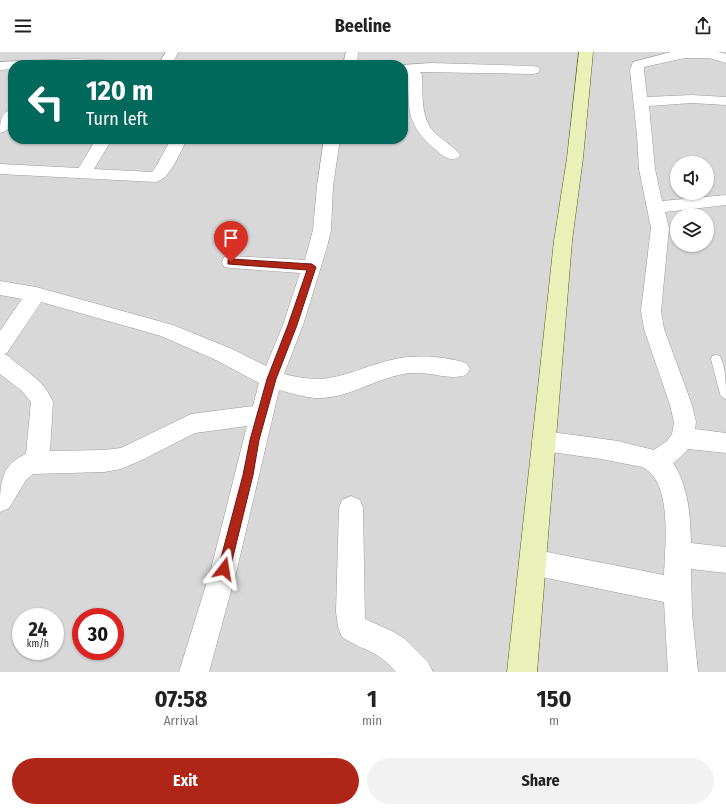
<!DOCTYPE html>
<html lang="en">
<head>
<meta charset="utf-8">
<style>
  :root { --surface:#fff; --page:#f2f2f2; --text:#222; --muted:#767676; --accent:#af2517 }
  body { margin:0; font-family:"Fira Sans Condensed",sans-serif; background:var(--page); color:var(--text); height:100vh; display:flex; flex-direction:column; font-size:15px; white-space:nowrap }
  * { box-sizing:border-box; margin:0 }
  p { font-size:13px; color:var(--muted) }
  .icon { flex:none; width:22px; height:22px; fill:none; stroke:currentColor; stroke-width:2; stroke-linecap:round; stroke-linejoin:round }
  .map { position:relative; height:620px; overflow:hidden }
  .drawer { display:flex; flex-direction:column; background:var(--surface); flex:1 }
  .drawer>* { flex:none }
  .hud { position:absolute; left:8px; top:8px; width:400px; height:84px; border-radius:16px; box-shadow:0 1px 3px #0004; background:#00695c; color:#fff; overflow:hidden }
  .tools { position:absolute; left:670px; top:104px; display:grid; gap:8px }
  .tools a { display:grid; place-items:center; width:44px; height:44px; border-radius:50%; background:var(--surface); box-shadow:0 1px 3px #0004; font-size:20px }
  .speed { position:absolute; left:12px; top:556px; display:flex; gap:8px; font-size:20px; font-weight:700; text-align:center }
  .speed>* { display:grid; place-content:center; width:52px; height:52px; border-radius:50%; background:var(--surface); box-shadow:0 1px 3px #0004; line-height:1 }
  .speed small { font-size:10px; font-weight:400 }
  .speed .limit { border:6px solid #d22; background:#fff; color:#111 }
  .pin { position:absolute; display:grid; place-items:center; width:34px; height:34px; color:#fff; margin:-41px -17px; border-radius:50% 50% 50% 0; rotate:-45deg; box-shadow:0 0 4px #0007 }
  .pin .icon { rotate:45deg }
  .me { position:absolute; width:44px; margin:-22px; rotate:14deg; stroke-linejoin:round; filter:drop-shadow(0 0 3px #0008) }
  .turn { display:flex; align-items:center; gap:14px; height:84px; padding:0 12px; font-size:18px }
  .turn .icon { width:52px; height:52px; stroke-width:2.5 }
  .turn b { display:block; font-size:28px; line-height:34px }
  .eta { display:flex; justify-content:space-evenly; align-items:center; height:68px; text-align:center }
  .eta b { font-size:24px; font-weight:700; line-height:28px }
  .primary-button { display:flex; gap:8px; margin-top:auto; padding:8px 12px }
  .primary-button a { flex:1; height:46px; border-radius:24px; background:var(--accent); color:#fff; font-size:16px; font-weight:700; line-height:46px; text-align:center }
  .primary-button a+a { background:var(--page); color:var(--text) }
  header { display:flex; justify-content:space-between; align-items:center; height:52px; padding:0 12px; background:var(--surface); font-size:18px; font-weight:700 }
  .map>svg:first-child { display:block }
</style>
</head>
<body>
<header><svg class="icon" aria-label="menu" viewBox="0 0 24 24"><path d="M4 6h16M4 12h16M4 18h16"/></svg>Beeline<svg class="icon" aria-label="share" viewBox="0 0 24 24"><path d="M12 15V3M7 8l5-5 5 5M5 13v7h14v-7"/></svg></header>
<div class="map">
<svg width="726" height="620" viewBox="0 0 726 620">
  <rect width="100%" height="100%" fill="#ebe9e1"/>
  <path fill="#d9d8d8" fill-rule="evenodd" d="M0,0H726V620H0ZM13,13H403V87H13ZM677,111H707V141H677ZM677,163H707V193H677ZM21,565H55V599H21ZM81,565H115V599H81Z"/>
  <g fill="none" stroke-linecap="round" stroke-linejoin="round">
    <defs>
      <path id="lane" d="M716,303L720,304C726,317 726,332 726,347L722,345L720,342L711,307L712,304Z"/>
      <g id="street">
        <path d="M166,0H178L172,13H158Z"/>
        <path d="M346,0H358L357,13H343Z"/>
        <path d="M671,0H718L726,2V11L709,6H685L644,15V18L647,45L692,43L726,45V53L692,51L649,54L655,117L662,149L726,143V153L665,160L669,176L661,259L664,277L692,353L696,370L695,377L726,381V401L688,397L683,403L673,411C689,435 690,464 691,491L726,495V521L691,517L692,561L698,620H668L664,550L532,523L523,519L519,510L523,501L532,497L664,523C665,494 673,429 642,415L601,407L544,399L536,396L532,389L536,382L544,379L618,389L654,398L667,389L672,382L674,370L670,353L644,277L641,259L651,176L639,117L637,83L630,18L633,10Z"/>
        <path d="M75,7L118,9L123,10L125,13H13V17L0,18V10Z"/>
        <path d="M431,11L533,14L538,15L540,18L538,21L533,22L420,20L422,23C423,43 420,67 436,82C444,89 454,95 460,103L458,106C448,109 443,104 436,98C406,73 409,59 408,23L403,21V13Z"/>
        <path d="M13,57C13,68 13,78 0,81C0,70 0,60 13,57Z"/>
        <path d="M96,87H112L94,117L152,120L157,113L171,87H187C180,100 171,126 156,130L0,122V112L79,116Z"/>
        <path d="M324,87H340L333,134L331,178L327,195L303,273L284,322C333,335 346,319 391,308C413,302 445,304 466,311L470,317L466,323C449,329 430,319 412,321C379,323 349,348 315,346C303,345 291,341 279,338L237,517L209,620H179L211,517L247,374L195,381L142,408L121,417L104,420L33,422L26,428L9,456L0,460C0,433 0,413 26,402L31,350L22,339L0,322V279L22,247L0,243V229L36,235L173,273L232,297L266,314L283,273L300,221L231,216L224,215L222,210L224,205L231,204L305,208L313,178L317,134ZM41,250L161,284L218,309L259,331L253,354L191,362L121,396L104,398L50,399L53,350C44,330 35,326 19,313C14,310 10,304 4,302L7,301Z"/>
        <path d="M351,444L360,448L363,456L365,567L392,579L405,587L428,610L433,620H396C377,597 364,600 342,585L338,575L336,560L339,456L342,448Z"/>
      </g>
      <path id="secondary" d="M579,0H593L583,106L572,189L537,620H507L554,189L567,106Z"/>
    </defs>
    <use href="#lane" stroke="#9c9c9c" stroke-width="1"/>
    <use href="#street" stroke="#9c9c9c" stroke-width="1"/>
    <use href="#secondary" stroke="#526211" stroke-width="1"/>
    <use href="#lane" fill="#fff" fill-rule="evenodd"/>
    <use href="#street" fill="#fff" fill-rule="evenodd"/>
    <use href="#secondary" fill="#e9f1b9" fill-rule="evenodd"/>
  </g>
  <path fill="#af2517" stroke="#72180f" d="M231,207L312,212L316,215L297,273L276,327L259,388L253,423L230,517L228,521L224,522L220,521L218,517L243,423L250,388L267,327L288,273L307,218L228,212V208Z"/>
</svg>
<div class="tools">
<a><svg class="icon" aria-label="sound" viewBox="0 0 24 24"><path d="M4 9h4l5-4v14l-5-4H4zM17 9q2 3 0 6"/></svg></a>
<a><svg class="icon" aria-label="layers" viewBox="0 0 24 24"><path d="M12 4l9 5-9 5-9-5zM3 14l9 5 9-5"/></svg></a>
</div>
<div class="speed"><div>24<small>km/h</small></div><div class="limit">30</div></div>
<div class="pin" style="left:231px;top:210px;background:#d93025"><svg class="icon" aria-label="arrive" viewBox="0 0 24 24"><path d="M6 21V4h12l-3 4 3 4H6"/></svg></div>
<svg class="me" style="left:224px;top:517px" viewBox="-20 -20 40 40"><path d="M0-17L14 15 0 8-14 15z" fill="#af2517" stroke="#fff" stroke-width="4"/></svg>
<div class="hud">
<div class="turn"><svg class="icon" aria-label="left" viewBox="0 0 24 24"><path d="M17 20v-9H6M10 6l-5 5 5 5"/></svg><div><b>120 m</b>Turn left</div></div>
</div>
</div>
<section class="drawer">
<div class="eta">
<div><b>07:58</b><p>Arrival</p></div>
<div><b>1</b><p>min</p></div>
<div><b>150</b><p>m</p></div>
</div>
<div class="primary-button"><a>Exit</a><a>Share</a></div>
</section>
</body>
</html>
